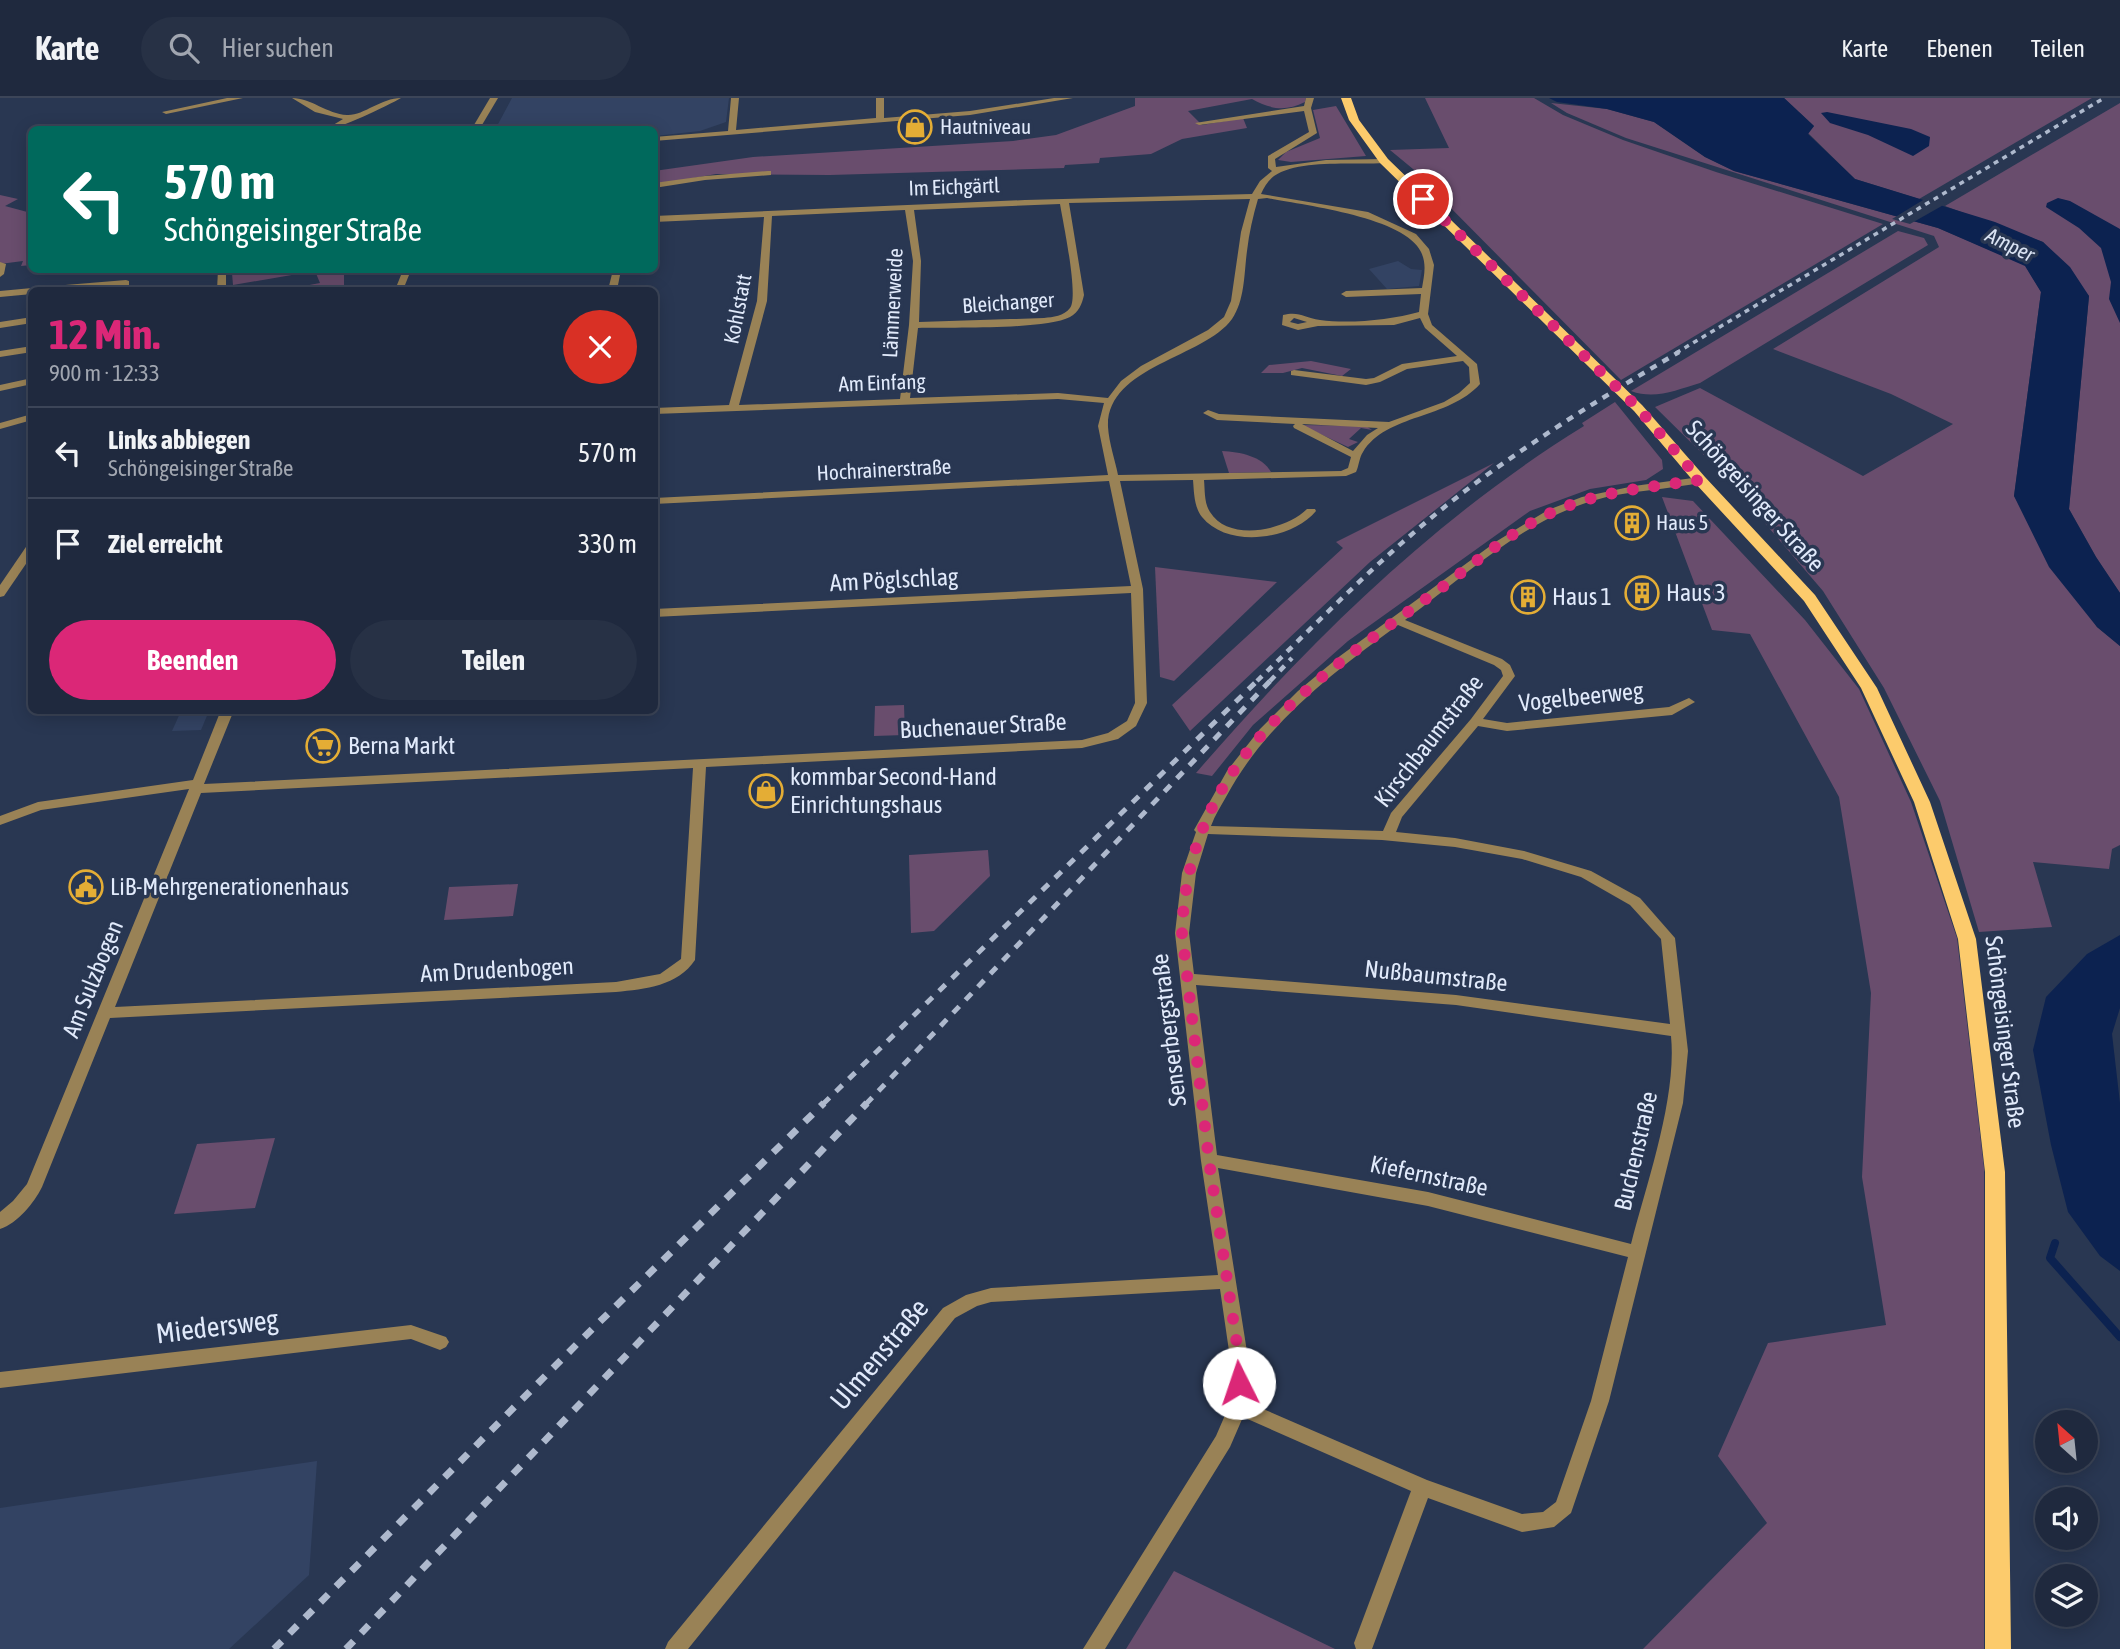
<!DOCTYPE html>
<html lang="de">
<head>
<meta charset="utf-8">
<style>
  :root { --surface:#1f293e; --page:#273145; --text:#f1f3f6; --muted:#a1a6b0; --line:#3c4558; --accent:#db2777 }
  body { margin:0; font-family:"Asap Condensed",sans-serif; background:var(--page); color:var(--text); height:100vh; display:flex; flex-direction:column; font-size:26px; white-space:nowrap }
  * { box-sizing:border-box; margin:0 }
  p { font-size:23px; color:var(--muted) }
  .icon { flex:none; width:38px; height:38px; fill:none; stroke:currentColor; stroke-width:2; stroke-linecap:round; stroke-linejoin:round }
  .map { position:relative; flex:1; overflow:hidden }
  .side { position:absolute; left:28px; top:189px; width:630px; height:427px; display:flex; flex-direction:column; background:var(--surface); border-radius:10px; box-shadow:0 4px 18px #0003,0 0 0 2px var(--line) }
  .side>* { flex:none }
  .banner { position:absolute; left:28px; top:28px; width:630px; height:147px; border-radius:10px; box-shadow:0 4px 18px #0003,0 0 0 2px var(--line); background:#00695c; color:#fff; overflow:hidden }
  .needle { width:46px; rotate:333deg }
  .tools { position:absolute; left:2035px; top:1312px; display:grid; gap:14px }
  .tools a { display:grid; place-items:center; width:63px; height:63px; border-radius:50%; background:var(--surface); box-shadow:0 4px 18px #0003,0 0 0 2px var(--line); font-size:35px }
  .pin { position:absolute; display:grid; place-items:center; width:60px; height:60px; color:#fff; margin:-30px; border:4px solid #fff; border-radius:50%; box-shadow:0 2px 7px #0007 }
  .me { position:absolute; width:77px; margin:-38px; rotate:356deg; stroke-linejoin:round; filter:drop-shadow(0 0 5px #0008) }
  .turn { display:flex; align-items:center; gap:24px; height:147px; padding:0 21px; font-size:32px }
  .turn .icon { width:91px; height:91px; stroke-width:2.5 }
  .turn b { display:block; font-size:49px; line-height:60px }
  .round { display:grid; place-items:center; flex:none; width:74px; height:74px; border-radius:37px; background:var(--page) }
  .overview { display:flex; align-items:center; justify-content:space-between; height:119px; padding:0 21px }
  h1 { font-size:42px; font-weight:700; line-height:52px; color:var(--accent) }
  .button { display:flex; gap:14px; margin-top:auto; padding:14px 21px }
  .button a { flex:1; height:80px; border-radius:42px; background:var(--accent); color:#fff; font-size:28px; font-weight:700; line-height:80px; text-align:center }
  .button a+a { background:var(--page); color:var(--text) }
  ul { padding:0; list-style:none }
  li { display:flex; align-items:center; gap:21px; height:91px; padding:0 21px; border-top:2px solid var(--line) }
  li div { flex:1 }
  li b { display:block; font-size:26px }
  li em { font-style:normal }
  header { display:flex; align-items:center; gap:42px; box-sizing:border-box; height:98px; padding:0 35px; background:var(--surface); border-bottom:2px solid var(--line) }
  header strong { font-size:33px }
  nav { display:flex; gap:38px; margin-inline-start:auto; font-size:24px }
  .search { width:490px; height:63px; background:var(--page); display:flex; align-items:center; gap:18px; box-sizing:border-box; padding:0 24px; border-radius:38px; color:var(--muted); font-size:26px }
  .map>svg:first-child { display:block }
</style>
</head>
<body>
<header>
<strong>Karte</strong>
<div class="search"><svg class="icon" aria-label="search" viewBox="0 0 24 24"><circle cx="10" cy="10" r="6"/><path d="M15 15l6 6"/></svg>Hier suchen</div>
<nav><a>Karte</a><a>Ebenen</a><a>Teilen</a></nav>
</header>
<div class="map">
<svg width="2120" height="1551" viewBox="0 0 2120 1551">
  <rect width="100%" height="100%" fill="#293752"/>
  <g fill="#334363">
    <path d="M512,0H729L726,24L700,33L655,38L654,32L487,31L497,28Z"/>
    <path d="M1398,163L1411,171L1422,172L1419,188L1387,191L1369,171Z"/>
    <path d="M181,613V612L209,613L201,632L172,633Z"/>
    <path d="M317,1363L309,1477L229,1551H0V1410Z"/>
  </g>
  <g fill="#694d6d">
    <path d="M1135,0H1306L1305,4C1285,14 1270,11 1252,1L1188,13L1202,27L1243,20L1247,30L1182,41L1151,56L1100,60L1099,65L1065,67L1064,70L830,77L716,76L655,87L654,73L753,59L1013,43L1056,37L1135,8Z"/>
    <path d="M1425,0H1534L1563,17L1623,42L1716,74L1883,126L1621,282L1432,91L1436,90L1390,52L1449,50Z"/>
    <path d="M1784,0H2092L1919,101L1855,81L1808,35L1814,28Z"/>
    <path d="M1551,5L1607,11L1654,24L1705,59L1734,73L1938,130L2025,167L2041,194L2014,398L2097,529L2120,548V747L2112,751L2109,771L2033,764L2052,829L1979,834L1940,703L1884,590L1823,493L1722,375L1655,309L1700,290L1863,378L1953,326L1891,296L1773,251L1939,149L1934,138L1626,40L1567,15Z"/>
    <path d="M2120,5V495L2096,459L2069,411L2089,198L2043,144L1945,108Z"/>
    <path d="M1336,8L1366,58L1291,64L1278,62L1286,54L1320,40L1313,12Z"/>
    <path d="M0,97L18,101L5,108L31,115V167L21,168L23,163L0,166Z"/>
    <path d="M1898,133L1924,140L1928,147L1700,285C1676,292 1655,302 1631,293Z"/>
    <path d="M244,172H367L344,174V192H283L320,185L315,173L233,187L232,175Z"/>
    <path d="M1311,263L1351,271L1342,278L1302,270L1283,275H1261L1269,267Z"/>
    <path d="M1615,304L1662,362L1663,371L1646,382L1590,391L1530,413L1348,543L1253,627L1212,678L1196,675C1310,543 1435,420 1584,328L1582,325Z"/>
    <path d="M1301,327L1366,328L1372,332L1361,330L1349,341L1358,344L1348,349Z"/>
    <path d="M1222,353C1240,354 1262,358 1271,374L1229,375Z"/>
    <path d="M1494,365L1370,464L1190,633L1172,607L1343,450L1336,444Z"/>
    <path d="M1662,399L1693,403L1805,522L1859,591L1911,704L1957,840L1984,1070V1551H1643L1767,1425L1718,1358L1768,1245L1886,1227L1862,1079L1871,895L1839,699L1750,536L1712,532Z"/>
    <path d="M1155,469L1277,484L1174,583L1160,579Z"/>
    <path d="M904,607L905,637L874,638L875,608Z"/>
    <path d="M988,752L990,778L934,833L911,835L909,757Z"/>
    <path d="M518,786L513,818L444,822L449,789Z"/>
    <path d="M275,1040L255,1110L174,1116L197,1046Z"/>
    <path d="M1174,1473L1335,1551H1126Z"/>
  </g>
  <g fill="#0c2250">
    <path d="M1549,0H1784L1814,28L1808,36L1855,81L1995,124L2043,144L2070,169L2089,198L2069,411L2096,459L2120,495V548L2097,529L2049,469L2014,398L2041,194L2025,168L1938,130L1734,73L1705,59L1654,24L1607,11L1557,4Z"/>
    <path d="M1827,14L1911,31L1930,39L1929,48L1913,58L1868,37L1830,25L1821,15Z"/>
    <path d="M2058,100L2070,103L2120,131V225L2109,201L2111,184L2101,150L2079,130L2046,109L2047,105Z"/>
    <path d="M2120,837V910L2112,936L2120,1005V1173L2100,1158L2068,1114L2051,1047L2033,952L2046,899L2087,856Z"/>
  </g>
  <path fill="#293752" d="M1928,99L1947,105L1910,126L1892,121Z"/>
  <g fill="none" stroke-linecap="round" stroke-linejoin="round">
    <path stroke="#0c2250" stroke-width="8" d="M2055,1145L2050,1160L2120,1239"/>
    <g fill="#998256" fill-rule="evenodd">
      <path d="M227,0H243L166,16L162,14Z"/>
      <path d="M292,0C311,0 327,16 347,17C363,18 381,0 401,0C389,7 337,32 325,32L343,21L315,14Z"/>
      <path d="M490,0H498L479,32H471Z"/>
      <path d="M731,0H739L736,32L876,20V0H884V20L970,13L1054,0H1073L970,17L654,43V39L728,33Z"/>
      <path d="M1306,0H1314L1311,10L1317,35L1275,61L1276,69L1326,62L1384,61L1388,63L1384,65C1354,67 1299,61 1274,78C1268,83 1264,89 1261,96L1368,114L1416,136L1429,151L1434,167L1428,216L1432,227L1477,266L1480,286C1449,321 1386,316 1363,354C1359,360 1359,368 1356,374L1346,378L1204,382C1205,392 1204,405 1210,414C1229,445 1286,432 1307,411H1315L1316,413C1292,442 1228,451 1202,419C1194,409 1194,394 1193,382L1120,383L1143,491L1147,605L1136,628L1118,641L1082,650L706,669L695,862C678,888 645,891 616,894L110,920L42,1089C34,1105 18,1125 0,1131V1114L13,1103L27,1086L189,691L41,712L0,727V718L38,704L193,682L221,612H234L204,686L1082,642L1108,635L1127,623L1135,605L1131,495L654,519V511L1131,488L1109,383L654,406V400L1108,377L1098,328L1104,305L1058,301L654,316V310L729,307L757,203L764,119L654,124V118L1025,102L1252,96L1260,83L1272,73L1268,70V58L1309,34L1304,13L1199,27L1195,25L1304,8ZM1267,100C1302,107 1405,119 1421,154C1427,166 1424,178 1422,190L1346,193L1341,196L1346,199L1421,196L1419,214C1391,222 1349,226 1320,222C1304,220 1300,213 1283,217L1282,227L1298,232L1318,228L1394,227L1420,220L1425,230L1457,258L1402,266L1374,280L1366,281L1294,272L1291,273V277L1366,287L1380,284L1407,271L1463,263L1469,269L1470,285L1459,295L1444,304L1389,324L1219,316L1208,312L1203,315L1217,322L1295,326L1293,328L1294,330L1351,359L1348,370L1341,373L1118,377C1115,362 1109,345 1108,329C1106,268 1204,260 1232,221C1245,202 1244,175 1247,153C1249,135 1253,118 1258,101ZM1250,101L1241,134L1231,203L1224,219L1208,232L1141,268L1121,283L1108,300L1058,295L910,300L918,230C951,229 1045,232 1070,219C1079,214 1082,206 1084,197L1069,105ZM1060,106C1063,124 1079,199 1070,210C1064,218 1053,219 1044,220L919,224L921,163L914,112ZM905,112L913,163L909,227L900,301L739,307L767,203L772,118ZM1294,220L1307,224L1298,226L1290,224ZM1302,326L1378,330L1367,337L1353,353ZM693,670L681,861L660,876L616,884L115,909L201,695Z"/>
      <path d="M768,73H771V77L705,82L654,90V85L705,78Z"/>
      <path d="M0,164L6,166L4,176L0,179Z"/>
      <path d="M218,172H226V192H217Z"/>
      <path d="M403,172H411L403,192H395Z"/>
      <path d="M613,172H621L617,192H608Z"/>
      <path d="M126,182L129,183V187L68,192H36L41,189Z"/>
      <path d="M32,190L36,192H32V196L0,199V193Z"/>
      <path d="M32,219V225L0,230V224Z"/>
      <path d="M32,248V254L0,259V253Z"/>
      <path d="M32,280V286L0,293V287Z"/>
      <path d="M32,316V322L0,331V325Z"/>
      <path d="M1700,379L1704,380V384C1667,392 1628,392 1592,403C1521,424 1464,479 1405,522L1502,561L1510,567L1515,578L1483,621L1507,625L1669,609L1689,600L1695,604L1672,617L1507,633L1478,628L1402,719L1396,734L1455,740L1524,753L1591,773L1640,800L1675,840L1688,953L1683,1005L1609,1303L1571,1415L1554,1429L1522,1434L1428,1400L1372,1551H1356L1354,1545L1411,1393L1243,1319L1230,1349L1105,1551H1083L1216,1338L1229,1308L1230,1260L1220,1191L991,1204L977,1208L955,1220L688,1551H665L668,1544L943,1210L966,1197L991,1190L1218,1177L1201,1063L1175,835L1182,775L1196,734L1194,732L1227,673L1260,631L1298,593L1340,558L1497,443L1548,412L1582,399L1634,388ZM1398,527L1494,567L1501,572L1503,578L1471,621L1391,715L1383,733L1211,728C1215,717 1221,708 1226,699C1265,626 1332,575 1398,527ZM1208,736L1382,742L1455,749L1522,761L1581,779L1630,807L1661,841L1670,926L1456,897L1194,876L1189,835L1196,775ZM1196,887L1456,907L1671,938C1677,1000 1647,1084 1631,1146L1428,1094L1217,1057ZM1218,1070L1428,1108L1628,1159L1591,1303L1556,1404L1543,1414L1522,1416L1427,1382L1247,1304L1248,1260Z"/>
      <path d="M32,445V457L4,498L0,499V487L28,446Z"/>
      <path d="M411,1227L446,1239L449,1244L446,1249L440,1252L411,1241L0,1290V1274Z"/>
    </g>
    <path fill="#fccb6c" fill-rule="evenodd" d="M1341,0H1351L1359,22L1388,61L1642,307L1705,379L1815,497L1877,590L1930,704L1976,841L2005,1074L2011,1551H1985V1074L1958,841L1914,704L1861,590L1804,503L1695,385L1634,313L1380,65L1349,22Z"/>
    <path stroke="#aeb9cd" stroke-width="3.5" stroke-dasharray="5 5" stroke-linecap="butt" d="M1676,255L2104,0"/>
    <g stroke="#aeb9cd" stroke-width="4.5" stroke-dasharray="7 7" stroke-linecap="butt">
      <path d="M1257,583C1324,518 1390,450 1465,393C1533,342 1606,297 1679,254"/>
      <path d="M1270,583L1292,560"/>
    </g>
    <g stroke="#aeb9cd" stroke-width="5" stroke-dasharray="9 9" stroke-linecap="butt">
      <path d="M823,1006L1258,582"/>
      <path d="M866,1006L1271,582"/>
    </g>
    <g stroke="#aeb9cd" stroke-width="7" stroke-dasharray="11 11" stroke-linecap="butt">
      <path d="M274,1551L577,1246L824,1005"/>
      <path d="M346,1551L867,1005"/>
    </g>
  </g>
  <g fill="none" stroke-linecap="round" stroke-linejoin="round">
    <path stroke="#db2777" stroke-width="12" stroke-dasharray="0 21.6" d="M1239,1285V1260L1209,1063L1182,835C1187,664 1311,584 1437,493C1474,466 1513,431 1555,413C1601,393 1651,389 1700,382L1638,310L1423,101"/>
  </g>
  <defs>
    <symbol id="shop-ring" viewBox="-11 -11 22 22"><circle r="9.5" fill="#293752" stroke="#e4ad35" stroke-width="1.5"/><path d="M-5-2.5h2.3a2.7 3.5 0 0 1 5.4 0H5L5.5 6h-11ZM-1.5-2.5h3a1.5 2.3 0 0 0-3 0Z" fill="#e4ad35"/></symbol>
    <symbol id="building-ring" viewBox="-11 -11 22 22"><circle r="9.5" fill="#293752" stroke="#e4ad35" stroke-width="1.5"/><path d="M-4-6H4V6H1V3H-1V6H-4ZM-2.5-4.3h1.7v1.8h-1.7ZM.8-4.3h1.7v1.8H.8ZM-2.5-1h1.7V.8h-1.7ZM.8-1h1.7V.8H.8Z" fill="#e4ad35"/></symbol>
    <symbol id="supermarket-ring" viewBox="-11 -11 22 22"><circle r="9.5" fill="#293752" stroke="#e4ad35" stroke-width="1.5"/><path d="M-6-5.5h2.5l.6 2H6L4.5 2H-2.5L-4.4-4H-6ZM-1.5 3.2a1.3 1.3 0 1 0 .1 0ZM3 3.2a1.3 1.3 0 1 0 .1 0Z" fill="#e4ad35"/></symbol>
    <symbol id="civic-ring" viewBox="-11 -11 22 22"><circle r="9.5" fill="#293752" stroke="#e4ad35" stroke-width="1.5"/><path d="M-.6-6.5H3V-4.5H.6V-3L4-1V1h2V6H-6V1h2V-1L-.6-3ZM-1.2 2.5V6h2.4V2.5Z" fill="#e4ad35"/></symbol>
  </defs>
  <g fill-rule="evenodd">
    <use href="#shop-ring" x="896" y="10" width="38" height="38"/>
    <use href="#building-ring" x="1613" y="406" width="38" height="38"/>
    <use href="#building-ring" x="1623" y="476" width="38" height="38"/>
    <use href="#building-ring" x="1509" y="480" width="38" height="38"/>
    <use href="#supermarket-ring" x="304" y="629" width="38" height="38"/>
    <use href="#shop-ring" x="747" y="674" width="38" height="38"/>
    <use href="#civic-ring" x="67" y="770" width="38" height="38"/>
  </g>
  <g text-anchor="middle" stroke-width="7" stroke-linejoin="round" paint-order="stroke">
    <g font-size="21" fill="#e1eafb" stroke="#293752" text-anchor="start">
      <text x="940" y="36">Hautniveau</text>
      <text x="1656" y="432">Haus 5</text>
    </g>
    <g font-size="21" fill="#e1eafb" stroke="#293752">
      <text transform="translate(954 89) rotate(-2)" y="7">Im Eichgärtl</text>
      <text transform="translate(893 205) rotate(-87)" y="7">Lämmerweide</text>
      <text transform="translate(1008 205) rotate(-4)" y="7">Bleichanger</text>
      <text transform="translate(738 211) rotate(-79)" y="7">Kohlstatt</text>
      <text transform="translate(882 285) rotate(-2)" y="7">Am Einfang</text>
      <text transform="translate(884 372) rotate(-3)" y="7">Hochrainerstraße</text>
    </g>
    <g font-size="21" font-style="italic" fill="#dae3f3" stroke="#293752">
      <text transform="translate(2010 147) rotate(26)" y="7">Amper</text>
    </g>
    <g font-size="24" fill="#e1eafb" stroke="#293752">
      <text transform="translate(1755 398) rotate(48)" y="8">Schöngeisinger Straße</text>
      <text transform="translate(894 482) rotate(-3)" y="8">Am Pöglschlag</text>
      <text transform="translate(1581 599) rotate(-6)" y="8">Vogelbeerweg</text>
      <text transform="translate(983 628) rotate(-3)" y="8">Buchenauer Straße</text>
      <text transform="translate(1429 643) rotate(-52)" y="8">Kirschbaumstraße</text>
      <text transform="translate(497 872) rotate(-3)" y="8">Am Drudenbogen</text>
      <text transform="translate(1436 878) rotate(6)" y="8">Nußbaumstraße</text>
      <text transform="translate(93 881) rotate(-68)" y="8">Am Sulzbogen</text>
      <text transform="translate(1169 932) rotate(-97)" y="8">Senserbergstraße</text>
      <text transform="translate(2005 934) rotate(83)" y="8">Schöngeisinger Straße</text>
      <text transform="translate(1636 1053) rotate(-77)" y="8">Buchenstraße</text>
      <text transform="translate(1429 1078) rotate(12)" y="8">Kiefernstraße</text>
    </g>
    <g font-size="24" fill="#e1eafb" stroke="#293752" text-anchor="start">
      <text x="1666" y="503">Haus 3</text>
      <text x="1552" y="507">Haus 1</text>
      <text x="348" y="656">Berna Markt</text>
      <text x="790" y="687">kommbar Second-Hand<tspan x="790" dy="28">Einrichtungshaus</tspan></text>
      <text x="110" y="797">LiB-Mehrgenerationenhaus</text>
    </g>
    <g font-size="28" fill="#e1eafb" stroke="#293752">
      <text transform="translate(217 1228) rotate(-7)" y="10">Miedersweg</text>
      <text transform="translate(879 1256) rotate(-50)" y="10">Ulmenstraße</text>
    </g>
  </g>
</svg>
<div class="tools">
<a><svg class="needle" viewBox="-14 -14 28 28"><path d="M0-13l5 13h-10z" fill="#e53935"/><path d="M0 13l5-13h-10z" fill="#a1a6b0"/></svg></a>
<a><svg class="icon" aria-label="sound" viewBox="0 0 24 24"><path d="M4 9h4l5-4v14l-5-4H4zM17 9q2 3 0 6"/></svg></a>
<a><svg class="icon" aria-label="layers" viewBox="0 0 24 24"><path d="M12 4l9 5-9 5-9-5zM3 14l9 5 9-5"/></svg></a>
</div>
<div class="pin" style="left:1423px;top:101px;background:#d93025"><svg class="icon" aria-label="arrive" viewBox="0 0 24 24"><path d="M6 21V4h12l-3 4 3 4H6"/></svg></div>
<svg class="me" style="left:1239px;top:1285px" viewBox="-20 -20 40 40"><circle r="19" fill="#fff"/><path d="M0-13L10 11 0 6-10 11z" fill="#db2777"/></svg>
<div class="banner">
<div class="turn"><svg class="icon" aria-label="left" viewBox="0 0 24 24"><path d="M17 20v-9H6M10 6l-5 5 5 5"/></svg><div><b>570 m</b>Schöngeisinger Straße</div></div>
</div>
<section class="side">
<div class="overview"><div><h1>12 Min.</h1><p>900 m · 12:33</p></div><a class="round" style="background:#d93025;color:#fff"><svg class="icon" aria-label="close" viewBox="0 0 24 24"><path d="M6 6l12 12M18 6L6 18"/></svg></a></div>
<ul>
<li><svg class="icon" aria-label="left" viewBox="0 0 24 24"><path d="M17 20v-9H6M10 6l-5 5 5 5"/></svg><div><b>Links abbiegen</b><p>Schöngeisinger Straße</p></div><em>570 m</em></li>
<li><svg class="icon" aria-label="arrive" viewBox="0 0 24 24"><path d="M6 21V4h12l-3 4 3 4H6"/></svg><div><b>Ziel erreicht</b></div><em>330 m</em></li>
</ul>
<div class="button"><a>Beenden</a><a>Teilen</a></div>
</section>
</div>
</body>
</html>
